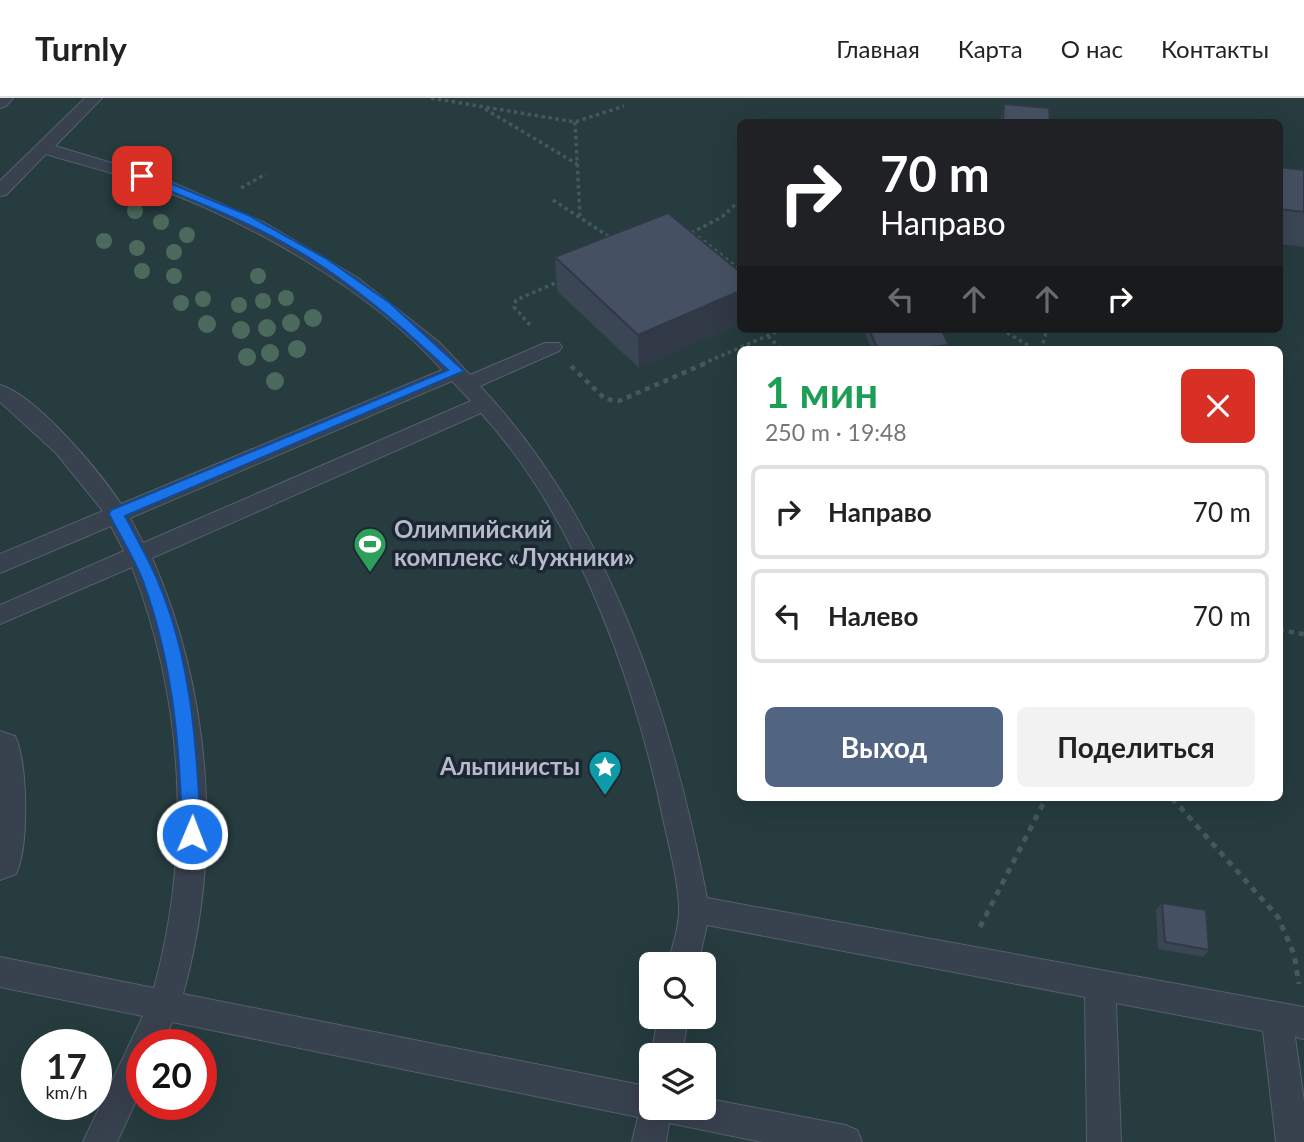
<!DOCTYPE html>
<html lang="ru">
<head>
<meta charset="utf-8">
<style>
  :root { --surface:#fff; --page:#f2f2f2; --text:#222; --muted:#767676; --line:#e0e0e0; --accent:#516482 }
  body { margin:0; font-family:Lato,sans-serif; background:var(--page); color:var(--text); height:100vh; display:flex; flex-direction:column; font-size:26px; white-space:nowrap }
  * { box-sizing:border-box; margin:0 }
  p { font-size:23px; color:var(--muted) }
  .icon { flex:none; width:38px; height:38px; fill:none; stroke:currentColor; stroke-width:2; stroke-linecap:round; stroke-linejoin:round }
  .map { position:relative; flex:1; overflow:hidden }
  .drawer { position:absolute; left:737px; top:248px; width:546px; height:455px; display:flex; flex-direction:column; background:var(--surface); border-radius:10px; box-shadow:0 7px 28px #0002 }
  .drawer>* { flex:none }
  .top-card { position:absolute; left:737px; top:21px; width:546px; height:214px; border-radius:10px; box-shadow:0 7px 28px #0002; background:#202124; color:#fff; overflow:hidden }
  .tools { position:absolute; left:639px; top:854px; display:grid; gap:14px }
  .tools a { display:grid; place-items:center; width:77px; height:77px; border-radius:10px; background:var(--surface); box-shadow:0 7px 28px #0002; font-size:35px }
  .speed { position:absolute; left:21px; top:931px; display:flex; gap:14px; font-size:35px; font-weight:700; text-align:center }
  .speed>* { display:grid; place-content:center; width:91px; height:91px; border-radius:50%; background:var(--surface); box-shadow:0 7px 28px #0002; line-height:1 }
  .speed small { font-size:18px; font-weight:400 }
  .speed .limit { border:10px solid #d22; background:#fff; color:#111 }
  .pin { position:absolute; display:grid; place-items:center; width:60px; height:60px; color:#fff; margin:-30px; border-radius:14px; box-shadow:0 4px 10px #0006 }
  .me { position:absolute; width:77px; margin:-38px; rotate:1deg; stroke-linejoin:round; filter:drop-shadow(0 0 5px #0008) }
  .turn { display:flex; align-items:center; gap:24px; height:147px; padding:0 28px; font-size:32px }
  .turn .icon { width:91px; height:91px; stroke-width:2.5 }
  .turn b { display:block; font-size:49px; line-height:60px }
  .lanes { display:flex; align-items:center; height:66px; padding:0 28px; background:#0003; justify-content:center; gap:35px; direction:ltr }
  .lanes .off { opacity:.35 }
  .round { display:grid; place-items:center; flex:none; width:74px; height:74px; border-radius:10px; background:var(--page) }
  .overview { display:flex; align-items:center; justify-content:space-between; height:119px; padding:0 28px }
  h1 { font-size:42px; font-weight:700; line-height:52px; color:#1e9e55 }
  .primary-button { display:flex; gap:14px; margin-top:auto; padding:14px 28px }
  .primary-button a { flex:1; height:80px; border-radius:10px; background:var(--accent); color:#fff; font-size:28px; font-weight:700; line-height:80px; text-align:center }
  .primary-button a+a { background:var(--page); color:var(--text) }
  ul { padding:0; list-style:none }
  li { display:flex; align-items:center; gap:21px; height:94px; margin:0 14px 10px; padding:0 14px; border:4px solid var(--line); border-radius:10px }
  li div { flex:1 }
  li b { display:block; font-size:26px }
  li em { font-style:normal }
  header { display:flex; align-items:center; gap:42px; box-sizing:border-box; height:98px; padding:0 35px; background:var(--surface); border-bottom:2px solid var(--line) }
  header strong { font-size:33px }
  nav { display:flex; gap:38px; margin-inline-start:auto; font-size:24px }
  .map>svg:first-child { display:block }
</style>
</head>
<body>
<header>
<strong>Turnly</strong>
<nav><a>Главная</a><a>Карта</a><a>О нас</a><a>Контакты</a></nav>
</header>
<div class="map">
<svg width="1304" height="1044" viewBox="0 0 1304 1044">
  <rect width="100%" height="100%" fill="#242f3e"/>
  <path fill="#263c3f" fill-rule="evenodd" d="M0,0H1304V1044H0ZM740,24H1279V231H740ZM740,252H1279V700H740ZM651,866H704V919H651ZM37,947H96V1006H37ZM142,947H201V1006H142ZM651,957H704V1010H651Z"/>
  <g fill="none" stroke-linecap="round" stroke-linejoin="round">
    <defs>
      <g id="lane">
        <path d="M0,0H13L6,8L0,10Z"/>
        <path d="M85,0H102L55,48L162,80L265,125L358,180L440,245L470,277L545,245H559L562,249L559,253L480,288C611,428 671,614 707,800L1304,909V941L1295,939L1304,1003V1044H1276L1263,933L1116,905L1121,1044H1087L1085,899L707,827L698,866H668C672,848 680,828 679,809C678,781 670,752 664,725C636,586 578,421 481,315L152,460C211,594 223,754 183,896L651,989V1010H704V1000L845,1027L857,1032L862,1044H762L669,1025L666,1044H632L638,1019L172,924L162,947H142V990L117,1044H83L143,918L0,889V859L154,890C192,751 184,603 132,469L0,526V507L124,453L111,428L0,475V456L103,413L56,355L0,304V287C36,297 100,374 121,406L442,272C369,191 251,124 149,87C116,75 81,67 46,56L6,97L0,98V83ZM452,283L471,303L143,445L130,420Z"/>
        <path d="M658,919H688L682,957L651,959Z"/>
      </g>
      <path id="street" d="M0,633L15,638C28,666 29,749 16,776L0,782Z"/>
    </defs>
    <use href="#lane" stroke="#565f6c" stroke-width="2"/>
    <use href="#street" stroke="#565f6c" stroke-width="2"/>
    <g stroke="#44595c" stroke-width="3.5" stroke-dasharray="3.5 3.5" stroke-linecap="butt">
      <path d="M431,0L575,24L624,8"/>
      <path d="M485,11L577,66"/>
      <path d="M575,24L580,118"/>
      <path d="M241,90L266,76"/>
      <path d="M553,102L611,140"/>
      <path d="M691,135L722,119L740,102"/>
      <path d="M691,136L700,140L740,172"/>
      <path d="M530,227L514,209L516,202L562,182"/>
      <path d="M1001,231L1036,252"/>
      <path d="M768,238L782,252"/>
      <path d="M1041,252L1047,231"/>
      <path d="M702,266L783,231"/>
    </g>
    <g stroke="#44595c" stroke-width="4.5" stroke-dasharray="5 5" stroke-linecap="butt">
      <path d="M571,268L605,301L619,303L706,265"/>
      <path d="M1279,532L1304,536"/>
    </g>
    <g stroke="#44595c" stroke-width="5" stroke-dasharray="6 6" stroke-linecap="butt">
      <path d="M1172,700L1278,819L1294,856L1299,886"/>
      <path d="M980,829L1046,700"/>
    </g>
    <use href="#lane" fill="#38414e" fill-rule="evenodd"/>
    <use href="#street" fill="#38414e" fill-rule="evenodd"/>
  </g>
  <g fill="#4b6a5d">
    <circle cx="135" cy="113" r="8"/>
    <circle cx="161" cy="124" r="8"/>
    <circle cx="187" cy="137" r="8"/>
    <circle cx="104" cy="143" r="8"/>
    <circle cx="137" cy="150" r="8"/>
    <circle cx="174" cy="154" r="8"/>
    <circle cx="142" cy="173" r="8"/>
    <circle cx="174" cy="178" r="8"/>
    <circle cx="258" cy="178" r="8"/>
    <circle cx="286" cy="200" r="8"/>
    <circle cx="203" cy="201" r="8"/>
    <circle cx="263" cy="203" r="8"/>
    <circle cx="181" cy="205" r="8"/>
    <circle cx="239" cy="207" r="8"/>
    <circle cx="313" cy="220" r="9"/>
    <circle cx="291" cy="225" r="9"/>
    <circle cx="207" cy="226" r="9"/>
    <circle cx="267" cy="230" r="9"/>
    <circle cx="241" cy="232" r="9"/>
    <circle cx="297" cy="251" r="9"/>
    <circle cx="270" cy="255" r="9"/>
    <circle cx="247" cy="259" r="9"/>
    <circle cx="275" cy="283" r="9"/>
  </g>
  <g fill="#3b4654">
    <path d="M1004,6L1050,24H1000Z"/>
    <path d="M1279,69L1304,72V149L1279,146Z"/>
    <path d="M555,159L740,174V226L639,270L557,193Z"/>
    <path d="M863,231H941L949,247L948,252H872Z"/>
    <path d="M1162,805L1209,852L1203,859L1158,851L1156,812Z"/>
  </g>
  <path fill="#303945" d="M740,193V226L639,270L638,237Z"/>
  <g fill="#455162" stroke="#303945" stroke-width="2">
    <path d="M1004,6L1049,10L1050,24H1003Z"/>
    <path d="M1279,69L1304,72V114L1279,111Z"/>
    <path d="M668,115L740,174V193L638,237L555,159Z"/>
    <path d="M869,231H941L949,247L900,252H878Z"/>
    <path d="M1162,805L1206,812L1209,852L1165,844Z"/>
  </g>
  <path fill="#1a73e8" stroke="#114b97" stroke-width="2" d="M138,75H145L248,117L327,161L390,205L464,273L125,418C136,439 148,460 157,481C192,561 197,650 201,736L198,741L192,744L185,741L182,736C180,649 173,565 143,483C134,460 120,438 109,416L111,412L448,272C407,234 367,198 320,167C264,129 200,105 138,80Z"/>
  <defs>
    <symbol id="stadium-pin" viewBox="-11 -11 22 30"><path d="M0 17L-7.5 6A9.5 9.5 0 1 1 7.5 6Z" fill="#2e9e5b" stroke="#1d2633"/><path d="M0-5a6.5 5 0 1 0 0 10a6.5 5 0 1 0 0-10ZM-3.5-1.8h7v3.6h-7Z" fill="#fff"/></symbol>
    <symbol id="sight-pin" viewBox="-11 -11 22 30"><path d="M0 17L-7.5 6A9.5 9.5 0 1 1 7.5 6Z" fill="#0f9aa8" stroke="#1d2633"/><path d="M0-6L1.8-2.2L6-1.7L2.9 1.2L3.7 5.4L0 3.3L-3.7 5.4L-2.9 1.2L-6-1.7L-1.8-2.2Z" fill="#fff"/></symbol>
  </defs>
  <g fill-rule="evenodd">
    <use href="#stadium-pin" x="351" y="427" width="38" height="52"/>
    <use href="#sight-pin" x="586" y="650" width="38" height="52"/>
  </g>
  <g text-anchor="middle" stroke-width="7" stroke-linejoin="round" paint-order="stroke">
    <g font-size="24" font-weight="bold" fill="#b4bcc9" stroke="#1d2633" text-anchor="start">
      <text x="394" y="440">Олимпийский<tspan x="394" dy="28">комплекс «Лужники»</tspan></text>
      <text x="580" y="677" text-anchor="end">Альпинисты</text>
    </g>
  </g>
</svg>
<div class="tools">
<a><svg class="icon" aria-label="search" viewBox="0 0 24 24"><circle cx="10" cy="10" r="6"/><path d="M15 15l6 6"/></svg></a>
<a><svg class="icon" aria-label="layers" viewBox="0 0 24 24"><path d="M12 4l9 5-9 5-9-5zM3 14l9 5 9-5"/></svg></a>
</div>
<div class="speed"><div>17<small>km/h</small></div><div class="limit">20</div></div>
<div class="pin" style="left:142px;top:78px;background:#d93025"><svg class="icon" aria-label="arrive" viewBox="0 0 24 24"><path d="M6 21V4h12l-3 4 3 4H6"/></svg></div>
<svg class="me" style="left:192px;top:736px" viewBox="-20 -20 40 40"><circle r="17" fill="#1a73e8" stroke="#fff" stroke-width="3"/><path d="M0-11L8 9 0 5-8 9z" fill="#fff"/></svg>
<div class="top-card">
<div class="turn"><svg class="icon" aria-label="right" viewBox="0 0 24 24"><path d="M7 20v-9h11M14 6l5 5-5 5"/></svg><div><b>70 m</b>Направо</div></div>
<div class="lanes"><svg class="icon off" aria-label="left" viewBox="0 0 24 24"><path d="M17 20v-9H6M10 6l-5 5 5 5"/></svg><svg class="icon off" aria-label="ahead" viewBox="0 0 24 24"><path d="M12 20V5M6 11l6-6 6 6"/></svg><svg class="icon off" aria-label="ahead" viewBox="0 0 24 24"><path d="M12 20V5M6 11l6-6 6 6"/></svg><svg class="icon" aria-label="right" viewBox="0 0 24 24"><path d="M7 20v-9h11M14 6l5 5-5 5"/></svg></div>
</div>
<section class="drawer">
<div class="overview"><div><h1>1 мин</h1><p>250 m · 19:48</p></div><a class="round" style="background:#d93025;color:#fff"><svg class="icon" aria-label="close" viewBox="0 0 24 24"><path d="M6 6l12 12M18 6L6 18"/></svg></a></div>
<ul>
<li><svg class="icon" aria-label="right" viewBox="0 0 24 24"><path d="M7 20v-9h11M14 6l5 5-5 5"/></svg><div><b>Направо</b></div><em>70 m</em></li>
<li><svg class="icon" aria-label="left" viewBox="0 0 24 24"><path d="M17 20v-9H6M10 6l-5 5 5 5"/></svg><div><b>Налево</b></div><em>70 m</em></li>
</ul>
<div class="primary-button"><a>Выход</a><a>Поделиться</a></div>
</section>
</div>
</body>
</html>
